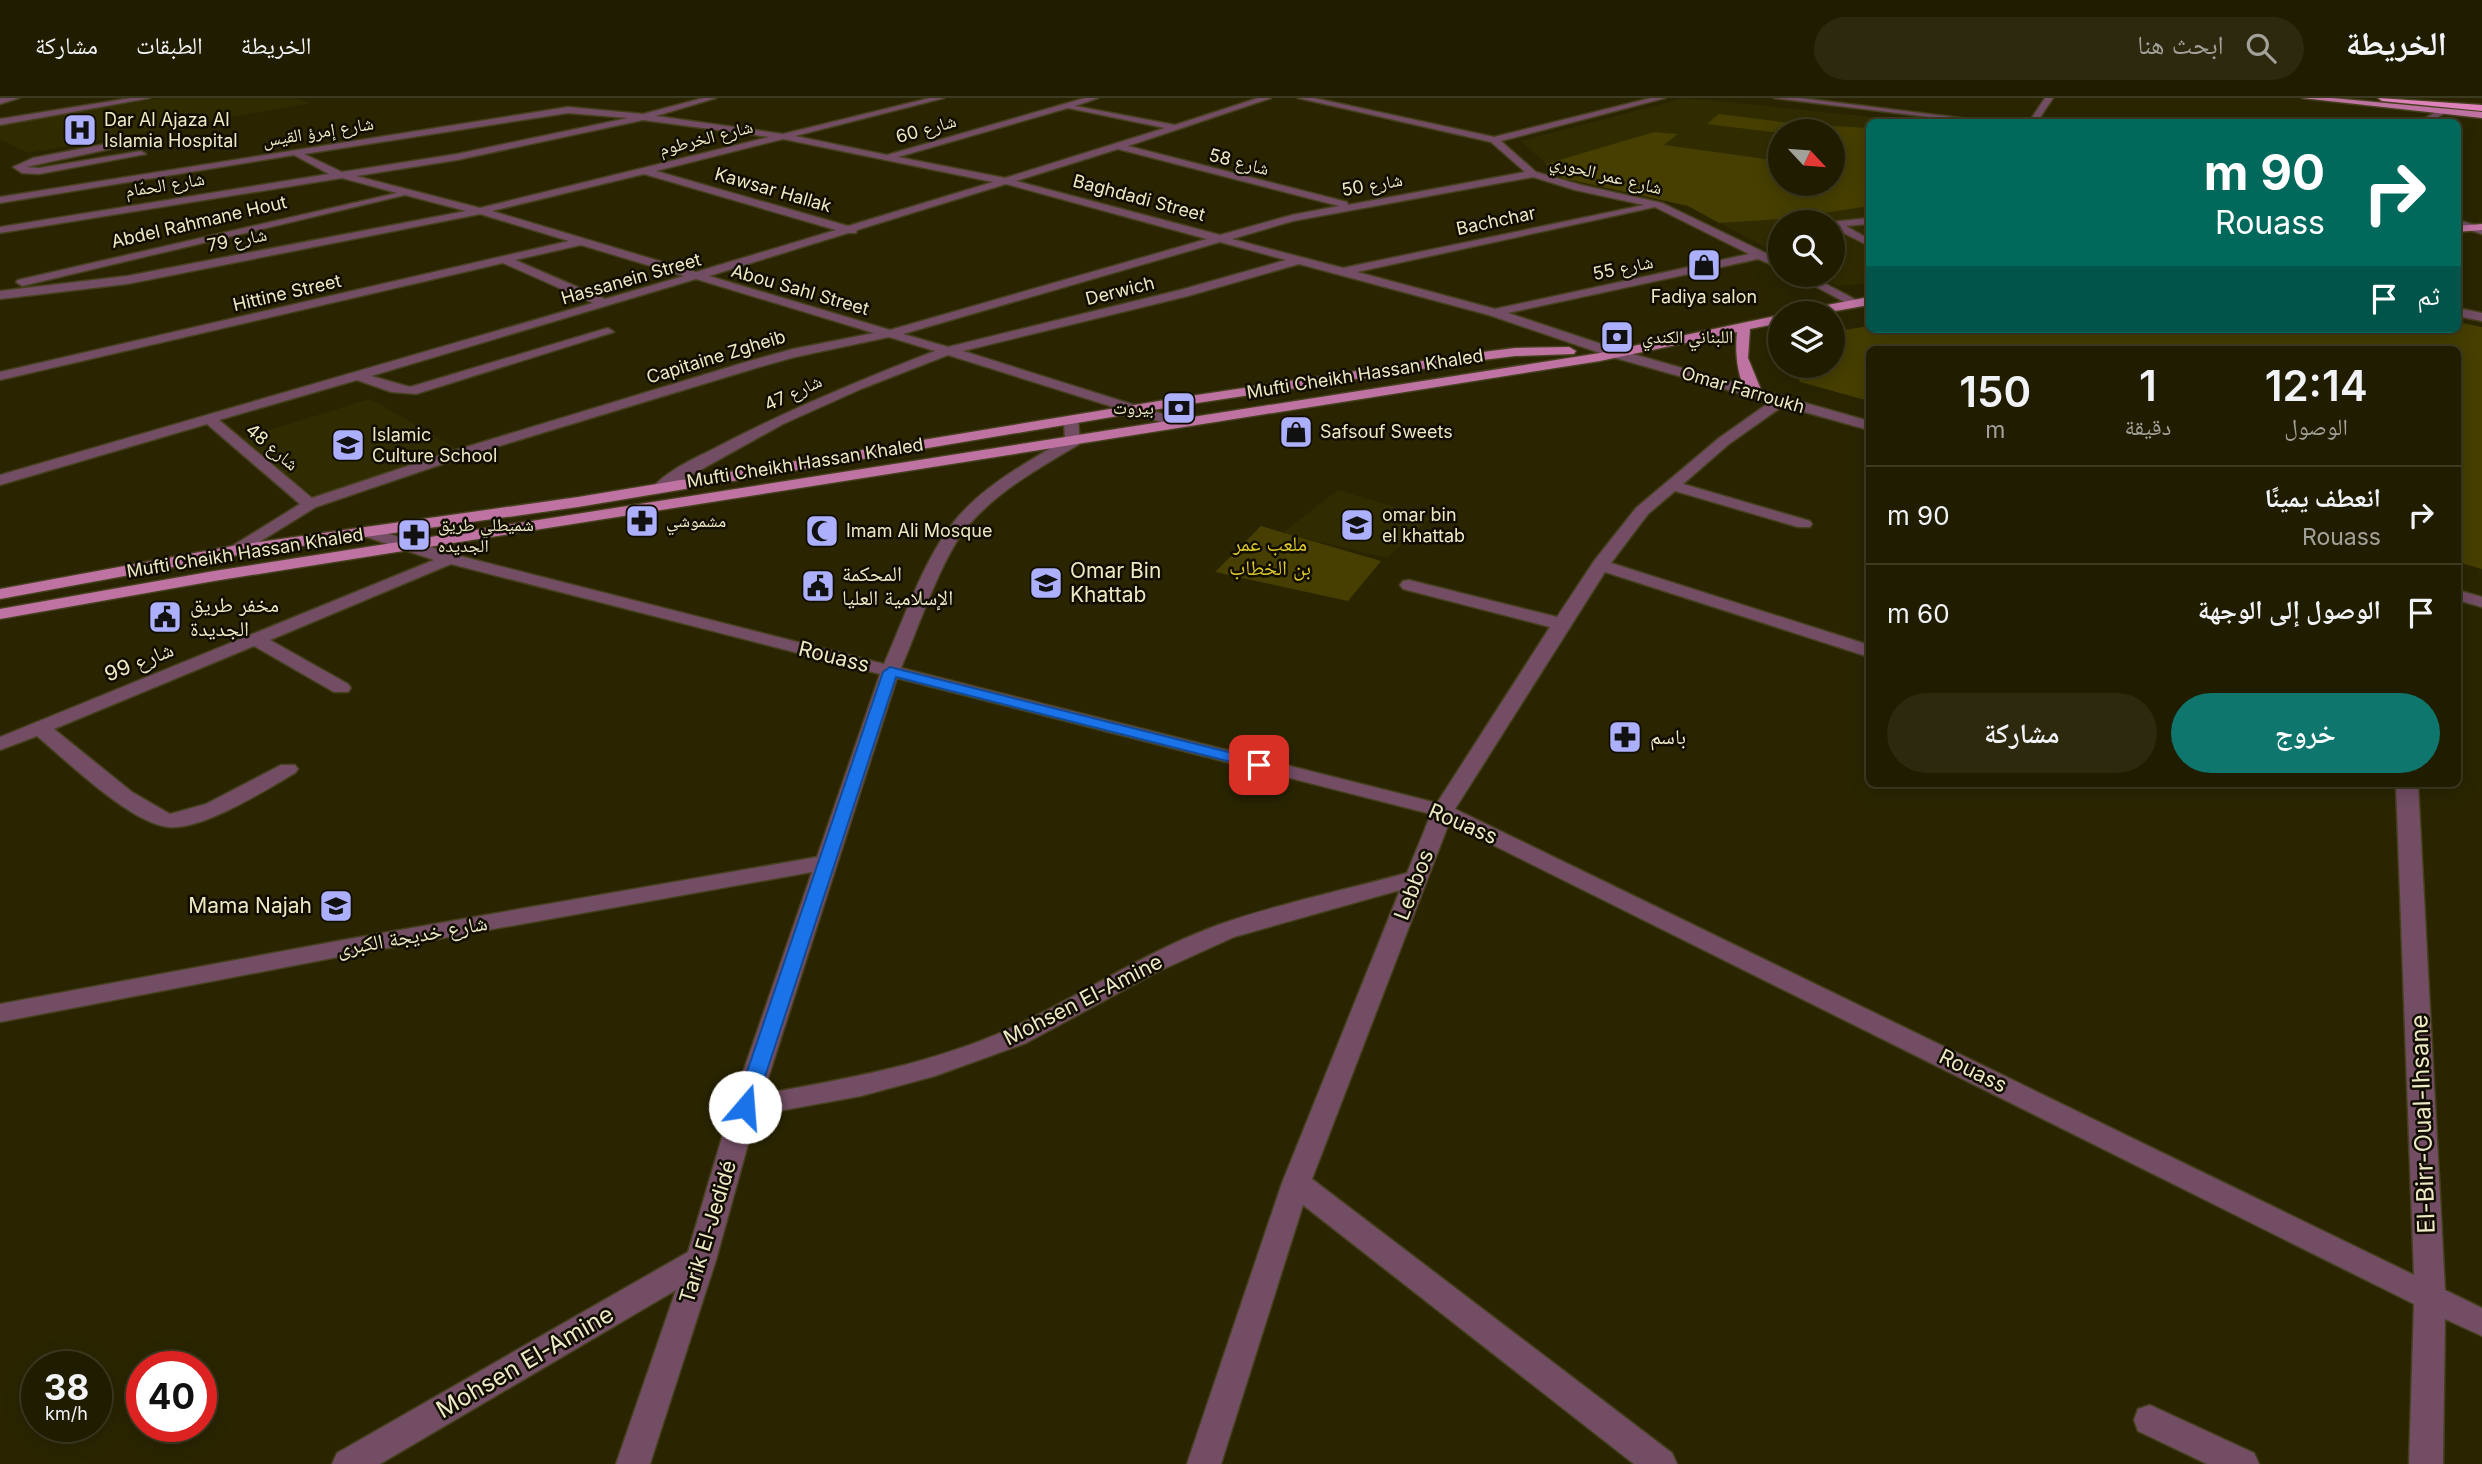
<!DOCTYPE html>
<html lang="ar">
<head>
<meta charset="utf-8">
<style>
  :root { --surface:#201c00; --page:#2d290f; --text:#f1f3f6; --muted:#a2a199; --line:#3d3a22; --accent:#0f766e }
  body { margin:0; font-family:Inter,"Noto Naskh Arabic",sans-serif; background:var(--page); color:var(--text); direction:rtl; height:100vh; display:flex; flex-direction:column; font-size:26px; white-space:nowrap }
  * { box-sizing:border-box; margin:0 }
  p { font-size:23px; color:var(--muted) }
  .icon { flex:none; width:38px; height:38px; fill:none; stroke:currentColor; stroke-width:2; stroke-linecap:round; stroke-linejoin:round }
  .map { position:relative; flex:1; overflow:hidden; direction:ltr }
  .panel { position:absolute; left:1866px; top:248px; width:595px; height:441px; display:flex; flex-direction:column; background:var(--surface); border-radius:10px; box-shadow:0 4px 18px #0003,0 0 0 2px var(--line); direction:rtl }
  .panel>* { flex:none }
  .top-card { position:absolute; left:1866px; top:21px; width:595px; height:214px; border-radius:10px; box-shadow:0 4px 18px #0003,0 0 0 2px var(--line); direction:rtl; background:#00695c; color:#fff; overflow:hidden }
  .needle { width:46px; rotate:116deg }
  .fabs { position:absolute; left:1768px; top:21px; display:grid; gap:14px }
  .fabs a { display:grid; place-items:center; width:77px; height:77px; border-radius:50%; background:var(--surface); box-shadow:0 4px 18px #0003,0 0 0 2px var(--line); font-size:35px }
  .speed { position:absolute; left:21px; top:1253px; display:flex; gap:14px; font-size:35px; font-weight:700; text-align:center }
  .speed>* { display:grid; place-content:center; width:91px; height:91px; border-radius:50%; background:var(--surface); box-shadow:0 4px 18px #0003,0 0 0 2px var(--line); line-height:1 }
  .speed small { font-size:18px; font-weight:400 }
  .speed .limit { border:10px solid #d22; background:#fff; color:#111 }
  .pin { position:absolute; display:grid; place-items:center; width:60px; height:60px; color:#fff; margin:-30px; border-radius:14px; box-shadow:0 4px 10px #0006 }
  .me { position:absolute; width:77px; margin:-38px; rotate:18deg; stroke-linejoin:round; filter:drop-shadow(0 0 5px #0008) }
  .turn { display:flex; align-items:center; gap:24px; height:147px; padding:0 21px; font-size:32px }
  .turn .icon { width:91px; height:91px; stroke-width:2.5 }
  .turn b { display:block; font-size:49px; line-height:60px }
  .then { display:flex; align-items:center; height:66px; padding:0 21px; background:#0003; gap:14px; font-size:26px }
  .eta { display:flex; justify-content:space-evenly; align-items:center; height:119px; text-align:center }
  .eta b { font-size:42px; font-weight:600; line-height:49px }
  .primary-button { display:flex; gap:14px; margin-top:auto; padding:14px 21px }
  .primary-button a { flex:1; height:80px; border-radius:42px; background:var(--accent); color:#fff; font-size:28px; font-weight:600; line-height:80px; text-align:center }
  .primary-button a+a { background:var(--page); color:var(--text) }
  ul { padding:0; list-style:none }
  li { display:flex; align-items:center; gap:21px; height:98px; padding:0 21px; border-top:2px solid var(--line) }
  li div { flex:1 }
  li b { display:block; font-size:26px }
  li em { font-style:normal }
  header { display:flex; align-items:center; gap:42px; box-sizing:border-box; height:98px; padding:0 35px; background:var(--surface); border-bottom:2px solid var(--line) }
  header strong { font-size:33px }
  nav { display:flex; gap:38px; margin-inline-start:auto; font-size:24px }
  .search { width:490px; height:63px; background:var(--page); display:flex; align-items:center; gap:18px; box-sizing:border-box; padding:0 24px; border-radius:38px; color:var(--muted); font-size:26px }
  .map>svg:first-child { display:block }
</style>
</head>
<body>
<header>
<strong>الخريطة</strong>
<div class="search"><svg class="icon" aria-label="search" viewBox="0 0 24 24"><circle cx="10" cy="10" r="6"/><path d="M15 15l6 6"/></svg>ابحث هنا</div>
<nav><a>الخريطة</a><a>الطبقات</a><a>مشاركة</a></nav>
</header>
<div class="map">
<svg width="2482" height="1366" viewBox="0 0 2482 1366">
  <rect width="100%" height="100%" fill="#2a2500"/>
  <g fill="#312c00" fill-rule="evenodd">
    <path d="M163,0H294L310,5L28,55L0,41V27Z"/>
    <path d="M1685,0L1922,24H1869V185L1839,188L1817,177H1832V124H1780V157L1688,108L1562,80L1521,43ZM1780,33H1832V86H1780Z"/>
    <path d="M370,301L459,352L317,401L241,341Z"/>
    <path d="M1338,392L1430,420L1387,460L1283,435Z"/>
  </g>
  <g fill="#463f01">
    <path d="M1719,16L1807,27L1800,33L1780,35L1707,26Z"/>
    <path d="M1833,28L1869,30V108L1793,120L1719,125L1688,108L1562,80L1546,66L1654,34L1678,36L1664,47L1780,63V86H1832V33H1828Z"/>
    <path d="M2457,224L2482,229V471L2457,464V252H1869V303L1800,284L1794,268H1832V234L1869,228V231H2457Z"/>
    <path d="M1261,428L1381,463L1348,503L1215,474Z"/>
  </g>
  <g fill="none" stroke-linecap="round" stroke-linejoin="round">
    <defs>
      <g id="minor">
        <path d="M0,0H19L0,6Z"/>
        <path d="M131,0H150L0,27V21Z"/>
        <path d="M703,0H716L656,18L783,36L930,0H944L795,38L887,57L1085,0H1098L1075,8L1175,27L1258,0H1271L1128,48L1347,104L1348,107L1525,74L1491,44L1298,0H1314L1494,39L1651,0H1665L1501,43L1536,74L1581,87L1662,105L1780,162V170L1758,161L1508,215L1622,253L1869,323V332L1783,308L1729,346L1683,386L1810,423L1812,426L1810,429H1798L1675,393L1648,416L1611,465L1869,547V559L1605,474L1455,711L2414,1177L2396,686H2418L2445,1192L2482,1210V1238L2445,1221L2443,1366H2409L2414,1206L1449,725L1312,1081L1672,1355L1677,1366H1634L1303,1107L1221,1366H1187L1282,1085L1400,792L1234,839L1157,874L1026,945L935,978L861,998L756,1017L716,1162L650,1366H616L676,1192L380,1366H332L337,1355L688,1154L731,1009L812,774L343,858L0,924V906L343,842L817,759L880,576L451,466L270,542L348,586L351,590L348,594H334L254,548L54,631L132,694L170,716L206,706L281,667H295L298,671L295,675C266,692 201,733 168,729C129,724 68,664 37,638L0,652V639L434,462L361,437L359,434L367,429L456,457L884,566C905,519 922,465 953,425C981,389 1027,364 1065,342L1064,322L1071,318L1078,322L1080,344L1078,347C1039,370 996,394 967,429C941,460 918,531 901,570L1437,705L1550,529L1403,491L1400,487L1403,483L1409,482L1557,519L1594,463L1636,410L1719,340L1770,304L1612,259L1489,217L1299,166L1188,198L963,253L1182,322L1184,325L1177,329L948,257L861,291L783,326L661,394L653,389C669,371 696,360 717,349C788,312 860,282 935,253L889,239L795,259L756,270L463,359L316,409L238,457L230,452L232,448L300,406L207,326L0,387V377L593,205L503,165L0,282V274L569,143L480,116L127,186L0,201V193L127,178L466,113L405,97L22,188L16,184L18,182L397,95L342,80L0,135V129L329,76L294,57L0,105V99L568,9L643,16ZM1068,10L1165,30L1005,80L898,59ZM568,15L628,20L457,56L342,74L304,56ZM643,22L769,39L480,110L356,78L457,62ZM783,41L993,84L848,128L656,73ZM1118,51L1339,108L1292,117L1220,137L1016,83ZM644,76L836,132L696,174L492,113ZM1533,79L1575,92L1644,107L1343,170L1232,141L1293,123ZM1006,86L1207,141L890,232L709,178L848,135H856L857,132ZM1655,109L1749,156L1495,211L1357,174ZM1220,144L1286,162L1180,192L948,249L903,236ZM581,147L684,178L605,201L515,162ZM696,181L874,235L793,251L746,264L453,353L312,400L219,322L357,282L391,294L416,296L614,234L608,230L604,231L410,289L371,278ZM897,580L1431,716L1407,775C1345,792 1277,806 1218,827C1144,854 1079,899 1009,931C931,966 846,981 763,996Z"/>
        <path d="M1774,0H1800L1993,24H1970Z"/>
        <path d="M2045,0H2053L2037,24H2029Z"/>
        <path d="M2442,11L2449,13L2428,24H2418Z"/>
        <path d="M116,44L119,45V49L26,69L39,70L141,53L146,56L39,76L22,75L13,69L33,60Z"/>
        <path d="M1869,120V126L1846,128L1869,141V148L1832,129V124H1830Z"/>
        <path d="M2457,122L2482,129V136L2457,128Z"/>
        <path d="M1780,131V138L1776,137L1775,134Z"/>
        <path d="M1794,177H1809L1862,205L1852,208Z"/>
        <path d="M2457,210L2482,215V223L2457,218Z"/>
        <path d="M2457,492L2482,499V509L2457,502Z"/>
        <path d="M2150,1307L2254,1355L2259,1366H2207L2138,1333L2134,1322L2138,1311Z"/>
      </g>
      <g id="major">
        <path d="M2302,0H2332L2482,14V20Z"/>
        <path d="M2482,126V132L2457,134V128Z"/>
        <path d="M1869,199V207L1824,215H1800L1806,211Z"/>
        <path d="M1780,217V225L1750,231L1748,260L1762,294L1755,298C1736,291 1735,251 1737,234L1600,263L214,483L0,521V511L214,473L1600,255Z"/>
        <path d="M1569,249L1576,253L1574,256L1515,258L1475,263L1177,308L578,409L238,457L0,501V491L238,447L578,399L1177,300L1475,255L1515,250Z"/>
      </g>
      <path id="highway" d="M2378,0L2482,7V13L2382,3Z"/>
    </defs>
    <use href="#minor" stroke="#45401c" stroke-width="3"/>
    <use href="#major" stroke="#45401c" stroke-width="3"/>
    <use href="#highway" stroke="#45401c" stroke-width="3"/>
    <use href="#minor" fill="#724d64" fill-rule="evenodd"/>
    <use href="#major" fill="#bf73a3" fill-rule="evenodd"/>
    <use href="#highway" fill="#de82bc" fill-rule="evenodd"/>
  </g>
  <path fill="#1a73e8" stroke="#114b97" stroke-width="2" d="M890,569L1264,663L1267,667L1259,671L896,579L755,1009L752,1014L745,1016L738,1014L735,1009L883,574Z"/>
  <defs>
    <symbol id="hospital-square" viewBox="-11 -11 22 22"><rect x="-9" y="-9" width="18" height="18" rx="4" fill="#acaffb" stroke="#110d00"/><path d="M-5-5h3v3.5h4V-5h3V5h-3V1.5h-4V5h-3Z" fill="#111"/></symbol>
    <symbol id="shop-square" viewBox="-11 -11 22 22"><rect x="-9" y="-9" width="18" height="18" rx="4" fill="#acaffb" stroke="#110d00"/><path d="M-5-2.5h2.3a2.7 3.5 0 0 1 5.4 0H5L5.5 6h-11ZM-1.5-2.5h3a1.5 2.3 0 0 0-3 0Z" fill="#111"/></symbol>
    <symbol id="bank-square" viewBox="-11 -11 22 22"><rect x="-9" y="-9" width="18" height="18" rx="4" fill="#acaffb" stroke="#110d00"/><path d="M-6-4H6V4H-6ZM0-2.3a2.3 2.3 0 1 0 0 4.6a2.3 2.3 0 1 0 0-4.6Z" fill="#111"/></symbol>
    <symbol id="school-square" viewBox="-11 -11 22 22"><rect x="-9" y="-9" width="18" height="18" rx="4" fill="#acaffb" stroke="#110d00"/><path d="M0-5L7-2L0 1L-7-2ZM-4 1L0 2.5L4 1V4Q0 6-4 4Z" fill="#111"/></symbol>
    <symbol id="pharmacy-square" viewBox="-11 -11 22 22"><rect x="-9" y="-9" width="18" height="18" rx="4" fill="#acaffb" stroke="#110d00"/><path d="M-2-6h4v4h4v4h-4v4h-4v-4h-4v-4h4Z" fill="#111"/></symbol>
    <symbol id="mosque-square" viewBox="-11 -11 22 22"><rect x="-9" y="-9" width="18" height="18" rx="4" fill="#acaffb" stroke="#110d00"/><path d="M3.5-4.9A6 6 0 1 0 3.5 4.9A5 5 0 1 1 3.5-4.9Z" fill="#111"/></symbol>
    <symbol id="civic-square" viewBox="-11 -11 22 22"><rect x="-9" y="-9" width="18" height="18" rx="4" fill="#acaffb" stroke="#110d00"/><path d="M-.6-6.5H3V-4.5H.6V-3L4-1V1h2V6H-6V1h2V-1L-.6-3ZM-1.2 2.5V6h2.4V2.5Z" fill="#111"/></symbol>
  </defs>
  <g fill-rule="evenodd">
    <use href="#hospital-square" x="61" y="13" width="38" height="38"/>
    <use href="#shop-square" x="1685" y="148" width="38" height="38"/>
    <use href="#bank-square" x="1598" y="220" width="38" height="38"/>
    <use href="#bank-square" x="1160" y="291" width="38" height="38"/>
    <use href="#shop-square" x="1277" y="315" width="38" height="38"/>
    <use href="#school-square" x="329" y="328" width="38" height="38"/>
    <use href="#pharmacy-square" x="623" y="404" width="38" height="38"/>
    <use href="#school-square" x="1338" y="408" width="38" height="38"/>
    <use href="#mosque-square" x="803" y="414" width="38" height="38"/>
    <use href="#pharmacy-square" x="395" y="418" width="38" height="38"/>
    <use href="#school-square" x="1027" y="466" width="38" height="38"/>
    <use href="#civic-square" x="799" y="469" width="38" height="38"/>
    <use href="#civic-square" x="146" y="500" width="38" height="38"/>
    <use href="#pharmacy-square" x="1606" y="620" width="38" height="38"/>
    <use href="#school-square" x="317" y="789" width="38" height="38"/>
  </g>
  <g text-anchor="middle" stroke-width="5" stroke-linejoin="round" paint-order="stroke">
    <g font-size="18" fill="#ede9c5" stroke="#110d00" text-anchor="start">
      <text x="104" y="28">Dar Al Ajaza Al<tspan x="104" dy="21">Islamia Hospital</tspan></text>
      <text x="1704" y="205" text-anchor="middle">Fadiya salon</text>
      <text x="1642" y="245">اللبناني الكندي</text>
      <text x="1154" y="316" text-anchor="end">بيروت</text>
      <text x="1320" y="340">Safsouf Sweets</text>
      <text x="372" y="343">Islamic<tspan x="372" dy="21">Culture School</tspan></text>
      <text x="1382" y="423">omar bin<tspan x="1382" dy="21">el khattab</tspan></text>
      <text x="666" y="429">مشموشي</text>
      <text x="438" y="433">شميطلي طريق<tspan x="438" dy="21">الجديده</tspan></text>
      <text x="846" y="439">Imam Ali Mosque</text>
    </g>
    <g font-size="18" fill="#ede9c5" stroke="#110d00">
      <text transform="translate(926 31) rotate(-16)" y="6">شارع 60</text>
      <text transform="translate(318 34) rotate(-9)" y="6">شارع إمرؤ القيس</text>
      <text transform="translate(706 40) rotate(-14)" y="6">شارع الخرطوم</text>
      <text transform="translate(1239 64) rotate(14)" y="6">شارع 58</text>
      <text transform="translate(1606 77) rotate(14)" y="6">شارع عمر الحوري</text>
      <text transform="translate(165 87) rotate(-9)" y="6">شارع الحمّام</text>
      <text transform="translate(1372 87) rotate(-10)" y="6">شارع 50</text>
      <text transform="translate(773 92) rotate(16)" y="6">Kawsar Hallak</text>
      <text transform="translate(1139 100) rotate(15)" y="6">Baghdadi Street</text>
      <text transform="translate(1496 123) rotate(-12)" y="6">Bachchar</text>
      <text transform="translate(199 124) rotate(-13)" y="6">Abdel Rahmane Hout</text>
      <text transform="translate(237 142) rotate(-11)" y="6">شارع 79</text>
      <text transform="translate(1623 170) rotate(-12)" y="6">شارع 55</text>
      <text transform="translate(631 181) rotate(-16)" y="6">Hassanein Street</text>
      <text transform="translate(800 192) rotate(16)" y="6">Abou Sahl Street</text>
      <text transform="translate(1120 193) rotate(-14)" y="6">Derwich</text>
      <text transform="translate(287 195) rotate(-13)" y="6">Hittine Street</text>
      <text transform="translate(716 259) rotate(-17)" y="6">Capitaine Zgheib</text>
      <text transform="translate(1365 276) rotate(-9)" y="6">Mufti Cheikh Hassan Khaled</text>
      <text transform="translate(1743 292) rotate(16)" y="6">Omar Farroukh</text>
      <text transform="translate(793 295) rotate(-25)" y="6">شارع 47</text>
      <text transform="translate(272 349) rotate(40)" y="6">شارع 48</text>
      <text transform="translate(805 365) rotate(-9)" y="6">Mufti Cheikh Hassan Khaled</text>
      <text transform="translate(245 455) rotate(-9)" y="6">Mufti Cheikh Hassan Khaled</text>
    </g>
    <g font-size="21" fill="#dbc92a" stroke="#110d00">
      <text x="1270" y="453">ملعب عمر<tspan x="1270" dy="24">بن الخطاب</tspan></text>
    </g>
    <g font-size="21" fill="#ede9c5" stroke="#110d00" text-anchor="start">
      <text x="1070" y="480">Omar Bin<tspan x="1070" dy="24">Khattab</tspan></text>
      <text x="842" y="483">المحكمة<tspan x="842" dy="24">الإسلامية العليا</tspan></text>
      <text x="190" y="514">مخفر طريق<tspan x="190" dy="24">الجديدة</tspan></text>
      <text x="1650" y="646">باسم</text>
      <text x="312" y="815" text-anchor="end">Mama Najah</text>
    </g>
    <g font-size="21" fill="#ede9c5" stroke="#110d00">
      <text transform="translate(834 559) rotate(14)" y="7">Rouass</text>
      <text transform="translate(139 564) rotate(-22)" y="7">شارع 99</text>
      <text transform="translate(1463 726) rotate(23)" y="7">Rouass</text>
      <text transform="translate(1414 787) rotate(-69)" y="7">Lebbos</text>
      <text transform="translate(412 838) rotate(-10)" y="7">شارع خديجة الكبرى</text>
      <text transform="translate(1083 902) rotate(-27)" y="7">Mohsen El-Amine</text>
      <text transform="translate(1973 973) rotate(26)" y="7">Rouass</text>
      <text transform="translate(708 1134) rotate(-73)" y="7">Tarik El-Jedidé</text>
    </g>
    <g font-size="24" fill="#ede9c5" stroke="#110d00">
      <text transform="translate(2423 1026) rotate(-92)" y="8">El-Birr-Oual-Ihsane</text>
      <text transform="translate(525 1264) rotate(-30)" y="8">Mohsen El-Amine</text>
    </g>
  </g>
</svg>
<div class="fabs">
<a><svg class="needle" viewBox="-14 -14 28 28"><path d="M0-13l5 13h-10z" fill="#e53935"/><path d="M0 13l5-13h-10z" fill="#a2a199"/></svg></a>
<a><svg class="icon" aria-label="search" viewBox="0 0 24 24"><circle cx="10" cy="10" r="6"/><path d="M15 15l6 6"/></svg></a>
<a><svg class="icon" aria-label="layers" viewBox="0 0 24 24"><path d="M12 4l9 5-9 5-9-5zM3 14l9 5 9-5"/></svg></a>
</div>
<div class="speed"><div>38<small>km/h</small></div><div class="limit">40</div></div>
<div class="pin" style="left:1259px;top:667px;background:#d93025"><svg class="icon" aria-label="arrive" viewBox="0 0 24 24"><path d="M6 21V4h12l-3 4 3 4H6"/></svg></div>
<svg class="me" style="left:745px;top:1009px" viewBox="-20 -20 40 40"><circle r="19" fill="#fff"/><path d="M0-13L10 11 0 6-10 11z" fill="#1a73e8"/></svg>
<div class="top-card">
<div class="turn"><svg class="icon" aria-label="right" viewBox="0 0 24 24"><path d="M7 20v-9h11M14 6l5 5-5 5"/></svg><div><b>90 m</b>Rouass</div></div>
<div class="then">ثم<svg class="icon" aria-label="arrive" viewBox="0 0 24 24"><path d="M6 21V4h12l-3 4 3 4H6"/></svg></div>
</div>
<section class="panel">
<div class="eta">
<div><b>12:14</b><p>الوصول</p></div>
<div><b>1</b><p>دقيقة</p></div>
<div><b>150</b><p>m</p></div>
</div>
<ul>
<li><svg class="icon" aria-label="right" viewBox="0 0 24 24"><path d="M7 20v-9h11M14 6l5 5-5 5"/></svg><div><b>انعطف يمينًا</b><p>Rouass</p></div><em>90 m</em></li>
<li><svg class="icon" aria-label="arrive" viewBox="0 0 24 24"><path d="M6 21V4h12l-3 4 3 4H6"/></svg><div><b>الوصول إلى الوجهة</b></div><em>60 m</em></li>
</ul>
<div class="primary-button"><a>خروج</a><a>مشاركة</a></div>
</section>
</div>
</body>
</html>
